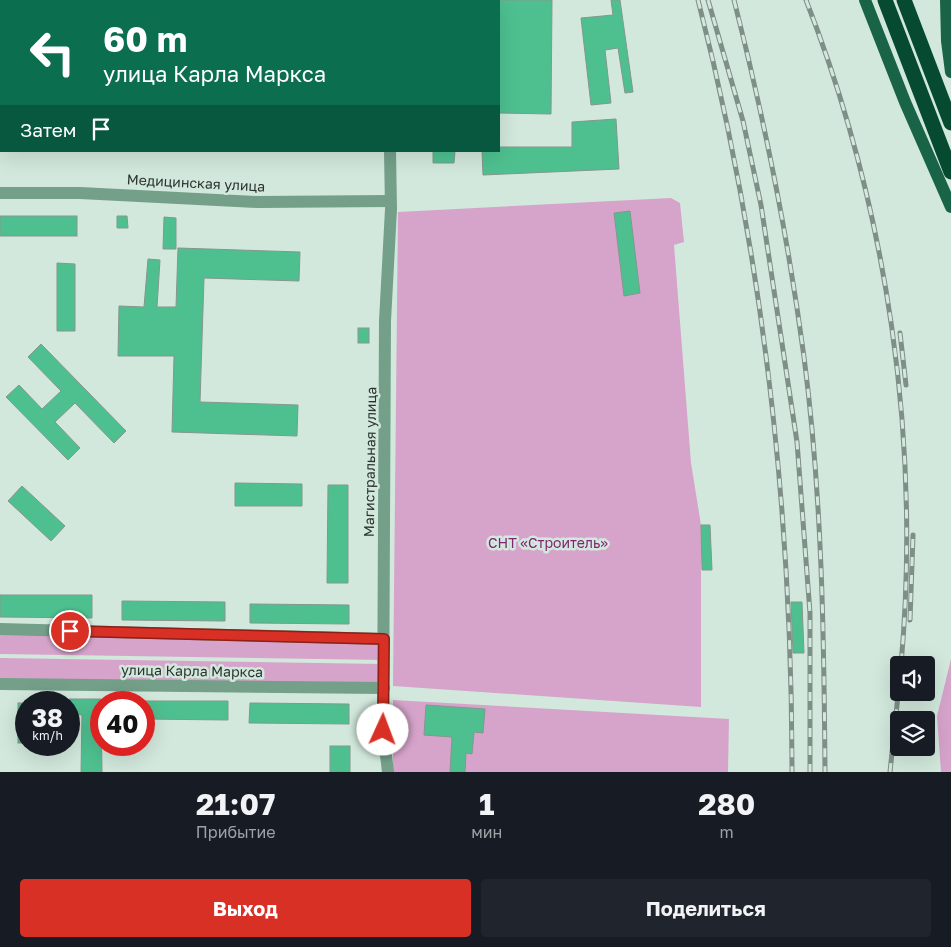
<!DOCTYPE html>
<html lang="ru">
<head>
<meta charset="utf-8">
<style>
  :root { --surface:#171b24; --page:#20242c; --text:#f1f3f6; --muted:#9ea1a6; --accent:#d93025 }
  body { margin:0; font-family:"Golos Text",sans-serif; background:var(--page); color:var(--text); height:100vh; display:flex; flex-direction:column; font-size:19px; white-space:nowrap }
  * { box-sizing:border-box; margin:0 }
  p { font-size:16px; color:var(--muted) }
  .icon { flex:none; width:28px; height:28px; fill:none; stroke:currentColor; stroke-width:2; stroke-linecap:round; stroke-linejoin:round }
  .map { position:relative; height:772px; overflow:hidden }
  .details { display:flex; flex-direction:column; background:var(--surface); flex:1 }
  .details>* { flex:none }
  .hud { position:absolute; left:0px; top:0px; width:500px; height:152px; box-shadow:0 5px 20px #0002; background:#0b6e4f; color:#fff; overflow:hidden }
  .controls { position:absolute; left:890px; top:656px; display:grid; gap:10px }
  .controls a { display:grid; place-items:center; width:45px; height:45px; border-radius:5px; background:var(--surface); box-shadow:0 5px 20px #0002; font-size:25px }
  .speed { position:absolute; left:15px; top:691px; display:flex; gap:10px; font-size:25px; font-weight:700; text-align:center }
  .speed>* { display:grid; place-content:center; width:65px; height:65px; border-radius:50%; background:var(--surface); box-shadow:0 5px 20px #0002; line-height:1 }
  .speed small { font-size:12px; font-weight:400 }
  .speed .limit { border:8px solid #d22; background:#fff; color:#111 }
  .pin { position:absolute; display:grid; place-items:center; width:42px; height:42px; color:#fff; margin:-21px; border:2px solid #fff; border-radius:50%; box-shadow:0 1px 5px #0007 }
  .me { position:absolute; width:55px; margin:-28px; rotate:2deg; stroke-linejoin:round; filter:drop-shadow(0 0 4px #0008) }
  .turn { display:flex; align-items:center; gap:18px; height:105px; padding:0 20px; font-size:22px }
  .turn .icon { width:65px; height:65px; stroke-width:2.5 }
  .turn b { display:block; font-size:35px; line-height:42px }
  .then { display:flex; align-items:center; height:48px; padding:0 20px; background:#0003; gap:10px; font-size:19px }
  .eta { display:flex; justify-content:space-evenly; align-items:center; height:85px; text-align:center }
  .eta b { font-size:30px; font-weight:700; line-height:35px }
  .action { display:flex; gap:10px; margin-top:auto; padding:10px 20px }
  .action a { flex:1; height:58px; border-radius:5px; background:var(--accent); color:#fff; font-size:20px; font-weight:700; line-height:58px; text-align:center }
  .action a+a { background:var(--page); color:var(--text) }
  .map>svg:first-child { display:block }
</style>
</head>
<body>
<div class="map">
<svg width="951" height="772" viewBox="0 0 951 772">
  <rect width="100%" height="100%" fill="#d2e8dc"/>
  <g fill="#d6a3cb">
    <path d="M671,198L680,203L684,242L674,245L691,463L701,525V707L393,686L398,212Z"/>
    <path d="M0,634L383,640V660L0,654Z"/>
    <path d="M0,658L383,664L382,686L0,680Z"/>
    <path d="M951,659V772H941L937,716Z"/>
    <path d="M393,700L729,719L728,772H393Z"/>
  </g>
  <g fill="#4ec090" stroke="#83978d">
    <path d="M499,0H552L551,114L499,113Z"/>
    <path d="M611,0H620L633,92L625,93L618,48L605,50L611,103L591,105L581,18L613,15Z"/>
    <path d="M616,119L619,169L483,175L482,151H499V147H572V122Z"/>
    <path d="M433,151H455L454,163H433Z"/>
    <path d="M630,211L640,293L624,296L614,213Z"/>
    <rect x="0" y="216" width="77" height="20"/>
    <path d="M117,216H127L128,228H117Z"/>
    <path d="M164,217L176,218V249H163Z"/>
    <path d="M178,248L300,252L299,281L204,278L200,402L298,405L297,436L172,432L174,356H118L119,306L144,307L148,259L160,260L157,307H176Z"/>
    <path d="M57,263L75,264V331H57Z"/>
    <rect x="358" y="328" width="11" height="15"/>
    <path d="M41,344L126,431L114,443L75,403L55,422L80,448L68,460L6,397L19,385L42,409L61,391L28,357Z"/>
    <path d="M235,483L302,484V506H235Z"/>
    <path d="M328,485H348V583H327Z"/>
    <path d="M22,486L65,526L51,541L8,501Z"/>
    <path d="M701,525H710L712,570H702Z"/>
    <path d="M0,595H92V618L0,617Z"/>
    <path d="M122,601L225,602V621L122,620Z"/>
    <path d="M791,602H802L804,653H793Z"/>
    <path d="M250,604L349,605V624L250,623Z"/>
    <path d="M69,699H101L102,772H81L82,715L69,714Z"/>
    <path d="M144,701H228V720L144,719Z"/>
    <rect x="18" y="703" width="8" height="40"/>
    <path d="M250,703L349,704V724L249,723Z"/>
    <path d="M426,705L485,709L483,733L474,732L472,754L466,753L465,772H450L452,737L424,735Z"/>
    <rect x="330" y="746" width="20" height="26"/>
  </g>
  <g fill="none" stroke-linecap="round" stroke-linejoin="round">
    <g stroke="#749f89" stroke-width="12">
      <path d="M390,1V0"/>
      <path d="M0,193H80L258,202L390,201"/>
      <path d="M0,629L384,639"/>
      <path d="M0,684L384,688"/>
      <path d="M388,772L383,730L384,522L385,321L391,209L390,151"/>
    </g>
    <g stroke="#196346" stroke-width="12">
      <path d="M865,0L905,102L951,207"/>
      <path d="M946,0L947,41L951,72"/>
    </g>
    <g stroke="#064a32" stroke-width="15">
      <path d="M885,0L951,172"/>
      <path d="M904,0L951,123"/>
    </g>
    <defs>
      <g id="rail">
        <path d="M698,0C763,253 792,511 792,772"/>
        <path d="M708,0L743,121L761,205L797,442L810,613V772"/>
        <path d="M734,0C764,118 788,237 804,357C822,495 824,634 825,772"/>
        <path d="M806,0C888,210 921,441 901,665"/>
        <path d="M900,333L906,385"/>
        <path d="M910,620L913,535"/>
        <path d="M890,772L899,686"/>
      </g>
    </defs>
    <use href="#rail" stroke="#7f8e86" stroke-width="5"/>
    <use href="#rail" stroke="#d2e8dc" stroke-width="3" stroke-dasharray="9" stroke-linecap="butt"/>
  </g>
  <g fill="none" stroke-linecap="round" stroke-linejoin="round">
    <defs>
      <path id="route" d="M70,631L384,639L383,730"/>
    </defs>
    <use href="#route" stroke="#8d1f18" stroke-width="12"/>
    <use href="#route" stroke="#d93025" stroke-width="9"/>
  </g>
  <g text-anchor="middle" stroke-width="5" stroke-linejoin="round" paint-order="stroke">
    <g font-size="14" fill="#2b332f" stroke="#d2e8dc">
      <text transform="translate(196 183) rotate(3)" y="5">Медицинская улица</text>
      <text transform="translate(370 462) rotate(-89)" y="5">Магистральная улица</text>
      <text transform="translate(192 671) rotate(1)" y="5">улица Карла Маркса</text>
    </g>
    <g font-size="14" fill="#812474" stroke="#d2e8dc">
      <text x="548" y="548">СНТ «Строитель»</text>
    </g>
  </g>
</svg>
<div class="controls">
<a><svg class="icon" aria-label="sound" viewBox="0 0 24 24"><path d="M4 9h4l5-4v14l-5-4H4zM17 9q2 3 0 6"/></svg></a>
<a><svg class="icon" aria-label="layers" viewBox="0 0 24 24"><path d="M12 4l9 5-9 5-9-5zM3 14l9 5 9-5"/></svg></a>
</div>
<div class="speed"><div>38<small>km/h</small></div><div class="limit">40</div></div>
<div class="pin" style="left:70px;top:631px;background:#d93025"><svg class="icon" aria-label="arrive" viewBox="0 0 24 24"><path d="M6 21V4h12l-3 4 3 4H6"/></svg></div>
<svg class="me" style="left:383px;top:730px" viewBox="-20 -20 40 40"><circle r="19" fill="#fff"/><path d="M0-13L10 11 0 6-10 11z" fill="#d93025"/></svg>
<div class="hud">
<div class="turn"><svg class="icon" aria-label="left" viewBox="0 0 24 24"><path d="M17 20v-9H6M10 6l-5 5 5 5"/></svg><div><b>60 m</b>улица Карла Маркса</div></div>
<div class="then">Затем<svg class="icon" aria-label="arrive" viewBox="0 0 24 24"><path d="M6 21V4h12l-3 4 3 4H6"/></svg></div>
</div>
</div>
<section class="details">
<div class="eta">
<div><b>21:07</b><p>Прибытие</p></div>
<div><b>1</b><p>мин</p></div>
<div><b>280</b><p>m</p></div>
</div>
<div class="action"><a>Выход</a><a>Поделиться</a></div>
</section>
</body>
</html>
